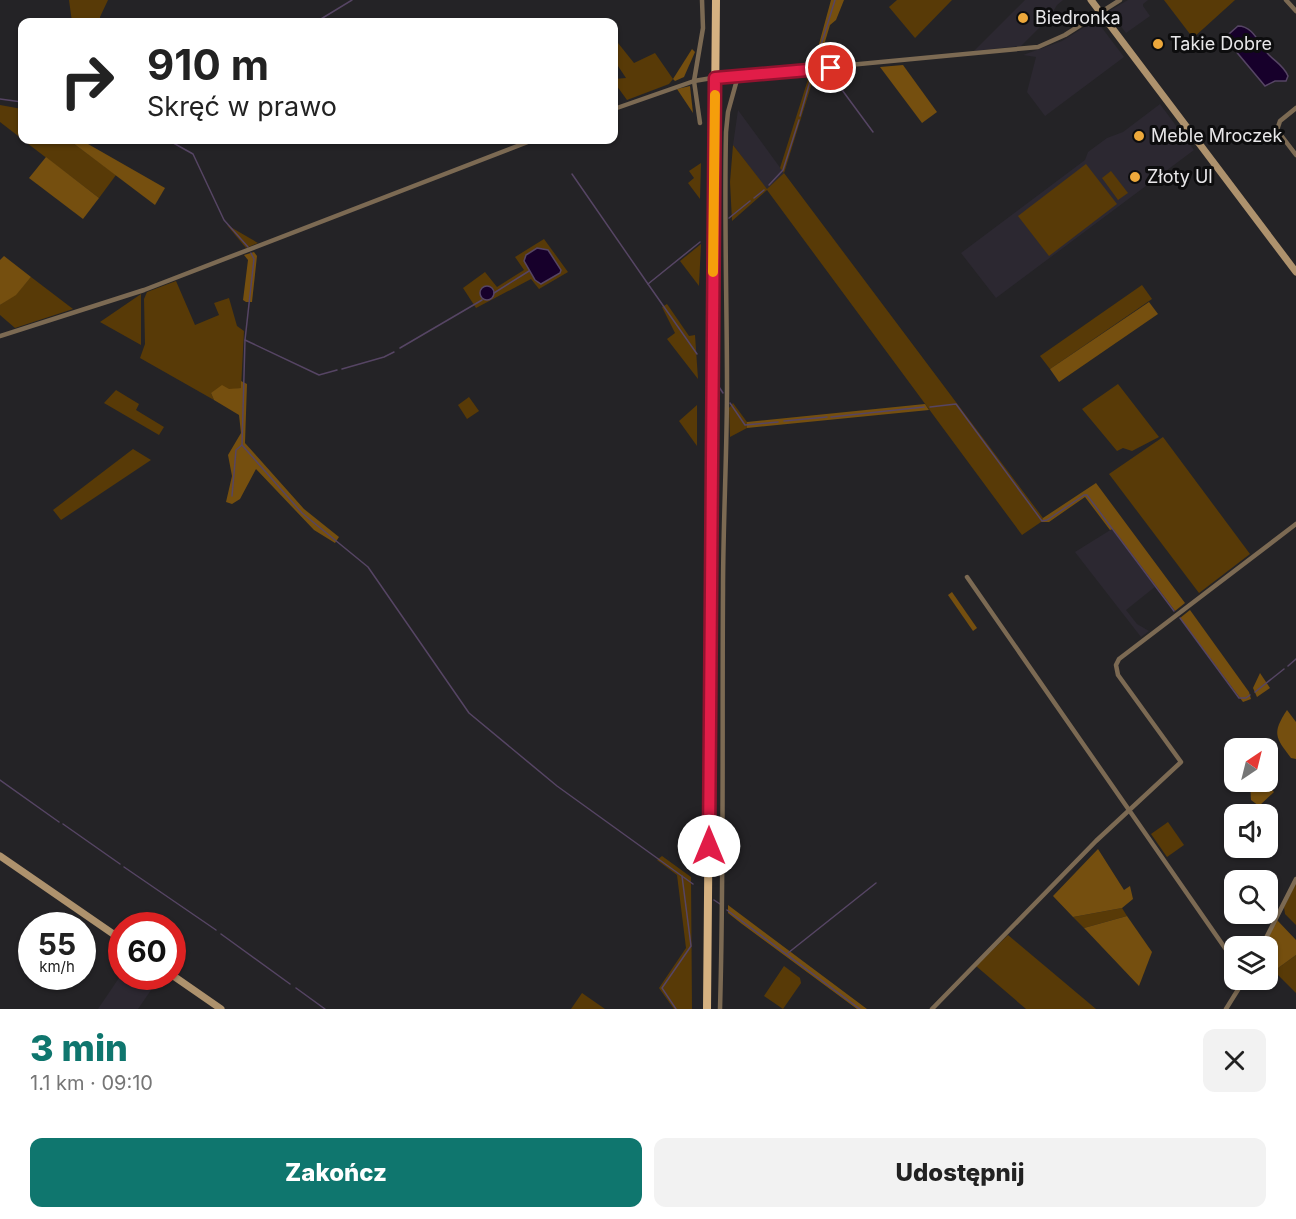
<!DOCTYPE html>
<html lang="pl">
<head>
<meta charset="utf-8">
<style>
  :root { --surface:#fff; --page:#f2f2f2; --text:#222; --muted:#767676; --accent:#0f766e }
  body { margin:0; font-family:Inter,sans-serif; background:var(--page); color:var(--text); height:100vh; display:flex; flex-direction:column; font-size:22px; white-space:nowrap }
  * { box-sizing:border-box; margin:0 }
  p { font-size:20px; color:var(--muted) }
  .icon { flex:none; width:33px; height:33px; fill:none; stroke:currentColor; stroke-width:2; stroke-linecap:round; stroke-linejoin:round }
  .map { position:relative; height:1009px; overflow:hidden }
  .panel { display:flex; flex-direction:column; background:var(--surface); flex:1 }
  .panel>* { flex:none }
  .guide { position:absolute; left:18px; top:18px; width:600px; height:126px; border-radius:12px; box-shadow:0 2px 4px #0004; background:#fff; color:var(--text); overflow:hidden }
  .needle { width:39px; rotate:35deg }
  .controls { position:absolute; left:1224px; top:738px; display:grid; gap:12px }
  .controls a { display:grid; place-items:center; width:54px; height:54px; border-radius:12px; background:var(--surface); box-shadow:0 2px 4px #0004; font-size:30px }
  .speed { position:absolute; left:18px; top:912px; display:flex; gap:12px; font-size:30px; font-weight:700; text-align:center }
  .speed>* { display:grid; place-content:center; width:78px; height:78px; border-radius:50%; background:var(--surface); box-shadow:0 2px 4px #0004; line-height:1 }
  .speed small { font-size:15px; font-weight:400 }
  .speed .limit { border:9px solid #d22; background:#fff; color:#111 }
  .pin { position:absolute; display:grid; place-items:center; width:51px; height:51px; color:#fff; margin:-26px; border:3px solid #fff; border-radius:50%; box-shadow:0 2px 6px #0007 }
  .me { position:absolute; width:66px; margin:-33px; rotate:0deg; stroke-linejoin:round; filter:drop-shadow(0 0 4px #0008) }
  .turn { display:flex; align-items:center; gap:21px; height:126px; padding:0 30px; font-size:27px }
  .turn .icon { width:78px; height:78px; stroke-width:2.5 }
  .turn b { display:block; font-size:42px; line-height:51px }
  .round { display:grid; place-items:center; flex:none; width:63px; height:63px; border-radius:12px; background:var(--page) }
  .overview { display:flex; align-items:center; justify-content:space-between; height:102px; padding:0 30px }
  h1 { font-size:36px; font-weight:800; line-height:45px; color:var(--accent) }
  .button { display:flex; gap:12px; margin-top:auto; padding:12px 30px }
  .button a { flex:1; height:69px; border-radius:12px; background:var(--accent); color:#fff; font-size:24px; font-weight:800; line-height:69px; text-align:center }
  .button a+a { background:var(--page); color:var(--text) }
  .map>svg:first-child { display:block }
</style>
</head>
<body>
<div class="map">
<svg width="1296" height="1009" viewBox="0 0 1296 1009">
  <rect width="100%" height="100%" fill="#242326"/>
  <g fill="#2c2831">
    <path d="M1025,0H1063L1057,5L1050,17L1021,46L974,51Z"/>
    <path d="M1128,0H1148L1143,4V6L1150,16L1126,33L1109,11Z"/>
    <path d="M1096,20L1124,57L1045,116L1027,92L1036,57L1023,55L1062,41Z"/>
    <path d="M1160,104L1194,150L996,298L961,253L1085,160L1088,152L1107,138L1123,132Z"/>
    <path d="M738,110L784,173L767,190L733,145Z"/>
    <path d="M1112,529L1156,586L1126,610L1137,624L1149,631L1141,637L1075,552Z"/>
    <path d="M121,975L160,977L138,1009H98Z"/>
  </g>
  <g fill="#583a07" fill-rule="evenodd">
    <path d="M69,0H108L100,17V22H72Z"/>
    <path d="M897,0H952L915,38L889,7Z"/>
    <path d="M1164,0H1235L1193,38Z"/>
    <path d="M618,43L634,63L655,53L673,79L669,84L627,100L614,82V79L626,78L614,60V47Z"/>
    <path d="M810,73H815L784,173L1043,518L1041,522L1022,535L767,190L732,221L730,182L733,145L767,189L784,173L780,168Z"/>
    <path d="M0,105L22,109V139L0,122Z"/>
    <path d="M23,140H69L116,175L99,198Z"/>
    <path d="M701,163L700,199L688,183L694,178L689,171Z"/>
    <path d="M1086,164L1117,204L1049,256L1018,216Z"/>
    <path d="M1111,171L1128,193L1118,200L1102,178Z"/>
    <path d="M227,225L258,243L246,248Z"/>
    <path d="M544,239L568,272L539,289L531,279L476,308L463,288L485,272L497,287L524,270L515,257ZM537,248L541,249L560,273L542,284L535,280L524,261Z"/>
    <path d="M701,244L699,286L680,261Z"/>
    <path d="M31,277L73,309L15,328L0,315V305L16,294Z"/>
    <path d="M176,281L195,325L219,315L214,303L229,298L237,326L244,331L241,388L211,393L214,400L140,358L145,344L144,299L147,292Z"/>
    <path d="M1142,285L1152,299L1050,369L1040,356Z"/>
    <path d="M141,294V345L100,322Z"/>
    <path d="M667,304L689,336L695,335L698,379L667,339L675,333L662,307Z"/>
    <path d="M1118,384L1159,437L1132,451L1123,448L1117,451L1082,409Z"/>
    <path d="M116,390L139,404L136,410L164,427L159,435L104,403Z"/>
    <path d="M469,397L479,411L467,419L458,405Z"/>
    <path d="M733,403L747,422V428L730,437L729,408Z"/>
    <path d="M697,405V446L679,421Z"/>
    <path d="M1163,437L1250,554L1199,593L1109,474Z"/>
    <path d="M133,449L151,460L61,520L53,510Z"/>
    <path d="M1168,822L1184,845L1167,857L1151,834Z"/>
    <path d="M662,856L691,877L692,1009H674L659,988L686,948L677,875L657,860Z"/>
    <path d="M1296,883V925L1285,914L1284,907Z"/>
    <path d="M1122,908L1127,916L1084,928L1073,917Z"/>
    <path d="M1008,935L1096,1009H1026L976,966Z"/>
    <path d="M1296,955V993L1274,971Z"/>
    <path d="M784,966L800,978L801,983L783,1009L764,996Z"/>
    <path d="M582,993L605,1009H571Z"/>
  </g>
  <g fill="#754f0f">
    <path d="M831,0H844L836,20L830,25L818,65L813,66Z"/>
    <path d="M692,49L695,52L684,77L675,81L673,79Z"/>
    <path d="M903,65L937,112L922,123L880,67Z"/>
    <path d="M690,86L693,113L677,89Z"/>
    <path d="M69,140H81L165,188L155,205Z"/>
    <path d="M46,157L99,198L83,219L29,178Z"/>
    <path d="M254,252L257,256L252,302H246L243,300L248,260L244,255Z"/>
    <path d="M4,256L31,277L16,295L0,305V260Z"/>
    <path d="M1149,302L1158,314L1059,382L1050,369Z"/>
    <path d="M241,381L247,384L245,443L304,509L339,537L335,543L314,530L256,469L240,499L232,504L226,502L232,476L228,455L241,433L239,415L214,400L211,393L222,385L229,389L241,388Z"/>
    <path d="M925,404L929,410L747,428V422Z"/>
    <path d="M1096,483L1185,603L1175,611L1113,529L1110,530L1085,497L1049,522H1041L1043,518Z"/>
    <path d="M952,592L977,628L973,631L948,595Z"/>
    <path d="M1190,610L1249,692L1251,699L1243,702L1180,618Z"/>
    <path d="M1260,673L1270,688L1257,697L1253,688Z"/>
    <path d="M1287,710L1296,722V759L1291,758C1275,737 1272,733 1287,710Z"/>
    <path d="M1250,782H1264L1274,792L1259,806L1251,800Z"/>
    <path d="M1098,849L1124,890L1130,886L1133,899L1122,908L1073,917L1053,896Z"/>
    <path d="M728,905L732,908L867,1009H857L742,924L728,913Z"/>
    <path d="M1127,916L1152,952L1139,986L1084,928Z"/>
    <path d="M1277,920L1296,940V955L1274,971L1268,964V946H1264Z"/>
  </g>
  <g fill="#17002b" stroke="#564564" stroke-width="1.5">
    <path d="M1238,26C1254,26 1259,45 1269,55C1276,62 1284,66 1288,76L1286,81H1275L1265,86L1229,43L1227,39L1229,34Z"/>
    <path d="M537,248L548,250L561,270L560,273L541,284L535,280L524,261L526,255Z"/>
    <circle cx="487" cy="293" r="7"/>
  </g>
  <g fill="none" stroke-linecap="round" stroke-linejoin="round">
    <g stroke="#564564" stroke-width="1.5">
      <path d="M316,22L352,0"/>
      <path d="M815,64L835,0"/>
      <path d="M834,79L873,132"/>
      <path d="M0,99L22,102"/>
      <path d="M800,116L812,74"/>
      <path d="M168,140L193,154L224,220L248,247"/>
      <path d="M572,174L648,284"/>
      <path d="M769,185L783,170L799,120"/>
      <path d="M754,198L764,190"/>
      <path d="M729,218L750,201"/>
      <path d="M251,253L254,259L245,340L242,445L302,513L368,567L469,713L557,786L693,884"/>
      <path d="M494,293L529,271"/>
      <path d="M245,340L319,375L337,370"/>
      <path d="M400,348L482,300"/>
      <path d="M697,354L648,284L700,242"/>
      <path d="M342,369L384,357L394,352"/>
      <path d="M719,387L723,393"/>
      <path d="M730,403L745,425L778,422"/>
      <path d="M930,407L956,404L1042,521L1047,520L1084,495H1087L1174,611"/>
      <path d="M831,417L924,407"/>
      <path d="M784,421L827,417"/>
      <path d="M232,496L236,450L242,445"/>
      <path d="M1180,618L1239,698H1246L1250,695"/>
      <path d="M1288,666L1296,659"/>
      <path d="M1255,692L1284,669"/>
      <path d="M0,780L59,822"/>
      <path d="M63,824L120,864"/>
      <path d="M124,867L216,930"/>
      <path d="M714,900L720,904"/>
      <path d="M727,910L860,1009"/>
      <path d="M221,934L290,984"/>
      <path d="M788,953L876,883"/>
      <path d="M296,988L325,1009"/>
      <path d="M676,1009L662,988L691,946L682,876"/>
    </g>
    <g stroke="#7c6a53" stroke-width="4.5">
      <path d="M1286,0L1296,11"/>
      <path d="M1296,108L1280,121L1277,130L1296,155"/>
      <path d="M614,109L694,81L712,78L1038,47L1065,35L1120,0"/>
      <path d="M700,123L694,81L703,28L702,0"/>
      <path d="M0,336L144,290L533,140"/>
      <path d="M967,577L1234,961"/>
      <path d="M1262,946L1296,879"/>
      <path d="M720,1009C724,870 722,730 723,591C723,523 727,455 727,387C727,302 724,217 726,132L728,112L738,76"/>
      <path d="M932,1009L1096,841L1181,762L1118,675L1116,665L1119,659L1296,524"/>
      <path d="M1226,1009L1244,980"/>
    </g>
    <g stroke="#ae926d" stroke-width="7">
      <path d="M1091,0L1296,272"/>
      <path d="M0,856L122,940"/>
      <path d="M172,975L221,1009"/>
    </g>
    <path stroke="#d5b181" stroke-width="8" d="M707,1009L716,0"/>
  </g>
  <g fill="none" stroke-linecap="round" stroke-linejoin="round">
    <defs>
      <path id="route" d="M709,846L715,78L831,68"/>
    </defs>
    <use href="#route" stroke="#92132f" stroke-width="15"/>
    <use href="#route" stroke="#e11d48" stroke-width="10"/>
    <path stroke="#f59e0b" stroke-width="10" d="M713,272L715,95"/>
  </g>
  <g fill="#eda83b" stroke="#0d0d0e" stroke-width="2">
    <circle cx="1023" cy="18" r="6"/>
    <circle cx="1158" cy="44" r="6"/>
    <circle cx="1139" cy="136" r="6"/>
    <circle cx="1135" cy="177" r="6"/>
  </g>
  <g text-anchor="middle" stroke-width="6" stroke-linejoin="round" paint-order="stroke">
    <g font-size="18" fill="#e8e7e9" stroke="#0d0d0e" text-anchor="start">
      <text x="1035" y="24">Biedronka</text>
      <text x="1170" y="50">Takie Dobre</text>
      <text x="1151" y="142">Meble Mroczek</text>
      <text x="1147" y="183">Złoty Ul</text>
    </g>
  </g>
</svg>
<div class="controls">
<a><svg class="needle" viewBox="-14 -14 28 28"><path d="M0-13l5 13h-10z" fill="#e53935"/><path d="M0 13l5-13h-10z" fill="#767676"/></svg></a>
<a><svg class="icon" aria-label="sound" viewBox="0 0 24 24"><path d="M4 9h4l5-4v14l-5-4H4zM17 9q2 3 0 6"/></svg></a>
<a><svg class="icon" aria-label="search" viewBox="0 0 24 24"><circle cx="10" cy="10" r="6"/><path d="M15 15l6 6"/></svg></a>
<a><svg class="icon" aria-label="layers" viewBox="0 0 24 24"><path d="M12 4l9 5-9 5-9-5zM3 14l9 5 9-5"/></svg></a>
</div>
<div class="speed"><div>55<small>km/h</small></div><div class="limit">60</div></div>
<div class="pin" style="left:831px;top:68px;background:#d93025"><svg class="icon" aria-label="arrive" viewBox="0 0 24 24"><path d="M6 21V4h12l-3 4 3 4H6"/></svg></div>
<svg class="me" style="left:709px;top:846px" viewBox="-20 -20 40 40"><circle r="19" fill="#fff"/><path d="M0-13L10 11 0 6-10 11z" fill="#e11d48"/></svg>
<div class="guide">
<div class="turn"><svg class="icon" aria-label="right" viewBox="0 0 24 24"><path d="M7 20v-9h11M14 6l5 5-5 5"/></svg><div><b>910 m</b>Skręć w prawo</div></div>
</div>
</div>
<section class="panel">
<div class="overview"><div><h1>3 min</h1><p>1.1 km · 09:10</p></div><a class="round"><svg class="icon" aria-label="close" viewBox="0 0 24 24"><path d="M6 6l12 12M18 6L6 18"/></svg></a></div>
<div class="button"><a>Zakończ</a><a>Udostępnij</a></div>
</section>
</body>
</html>
